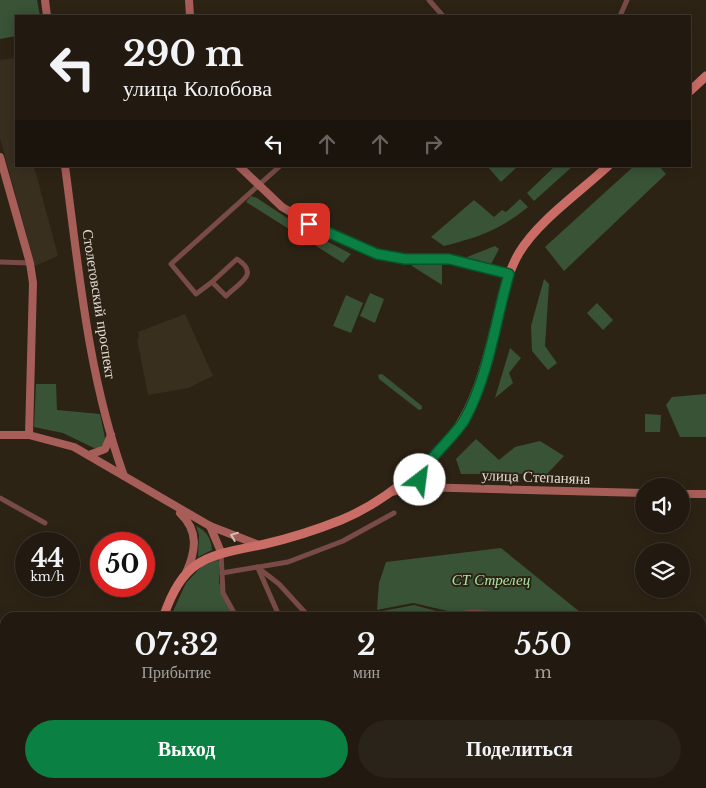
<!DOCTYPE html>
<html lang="ru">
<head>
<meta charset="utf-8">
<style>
  :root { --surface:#221a10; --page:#2a2319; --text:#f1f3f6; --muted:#a2a19f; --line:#3f3830; --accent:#0b8043 }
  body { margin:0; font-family:"Libre Baskerville",serif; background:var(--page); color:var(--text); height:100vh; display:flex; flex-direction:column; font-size:19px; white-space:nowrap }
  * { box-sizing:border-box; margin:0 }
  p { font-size:16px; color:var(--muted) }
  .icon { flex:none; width:28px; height:28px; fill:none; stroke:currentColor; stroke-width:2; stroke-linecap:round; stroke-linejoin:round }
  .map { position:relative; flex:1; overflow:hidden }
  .sheet { position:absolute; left:0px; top:612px; width:706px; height:176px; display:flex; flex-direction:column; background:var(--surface); border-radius:15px 15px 0 0; box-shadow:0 2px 12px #0003,0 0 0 1px var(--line) }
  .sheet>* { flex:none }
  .hud { position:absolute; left:15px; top:15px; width:676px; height:152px; border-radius:0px; box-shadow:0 2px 12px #0003,0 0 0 1px var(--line); background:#221a10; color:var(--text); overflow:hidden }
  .controls { position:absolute; left:635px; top:478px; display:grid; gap:10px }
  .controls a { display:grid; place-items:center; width:55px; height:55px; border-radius:50%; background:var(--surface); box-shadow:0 2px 12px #0003,0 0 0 1px var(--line); font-size:25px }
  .speed { position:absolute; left:15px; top:532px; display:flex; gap:10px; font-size:25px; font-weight:700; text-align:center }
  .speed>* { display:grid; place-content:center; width:65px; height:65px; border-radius:50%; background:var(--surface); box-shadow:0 2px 12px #0003,0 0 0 1px var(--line); line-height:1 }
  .speed small { font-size:12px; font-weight:400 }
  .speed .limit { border:8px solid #d22; background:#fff; color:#111 }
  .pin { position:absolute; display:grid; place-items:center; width:42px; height:42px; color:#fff; margin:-21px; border-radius:10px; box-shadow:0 2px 8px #0006 }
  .me { position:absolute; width:55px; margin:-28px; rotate:30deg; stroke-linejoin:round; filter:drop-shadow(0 0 4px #0008) }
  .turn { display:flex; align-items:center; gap:18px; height:105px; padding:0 25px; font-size:22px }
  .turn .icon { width:65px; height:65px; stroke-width:2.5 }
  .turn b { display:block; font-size:35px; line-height:42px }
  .lanes { display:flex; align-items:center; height:48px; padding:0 25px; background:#0003; justify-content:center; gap:25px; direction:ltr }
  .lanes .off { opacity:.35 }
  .eta { display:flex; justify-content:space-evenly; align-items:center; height:85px; text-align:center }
  .eta b { font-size:30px; font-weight:600; line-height:35px }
  .primary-button { display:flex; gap:10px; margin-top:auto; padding:10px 25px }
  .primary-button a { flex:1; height:58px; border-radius:30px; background:var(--accent); color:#fff; font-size:20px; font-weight:600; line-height:58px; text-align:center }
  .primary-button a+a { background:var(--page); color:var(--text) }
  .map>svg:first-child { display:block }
</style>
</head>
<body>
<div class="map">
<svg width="706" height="788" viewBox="0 0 706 788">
  <rect width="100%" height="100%" fill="#2d2315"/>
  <g fill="#382f1f">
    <path d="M16,58V166H34L58,256L35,266L0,138V60Z"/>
    <path d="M185,314L213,376L188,388L148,395L137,339L139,338L138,332Z"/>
  </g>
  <g fill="#395336">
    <path d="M0,0H37L40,16H16V36L0,39Z"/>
    <path d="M487,166H518L501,182Z"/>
    <path d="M555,166H573L534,201L527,193Z"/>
    <path d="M634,166H659L666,174L564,271L545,247Z"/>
    <path d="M251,196L257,198L302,228L351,254L343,263L246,202Z"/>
    <path d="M520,199L528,207C500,230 479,237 444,246L431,237L474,200L494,217L502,210L506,212Z"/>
    <path d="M495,246L499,249L490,266L462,259Z"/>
    <path d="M413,262H442V285L412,266Z"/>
    <path d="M544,279L549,284L545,346L557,363L548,370L532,351L531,326Z"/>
    <path d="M370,293L384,299L375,323L360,316Z"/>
    <path d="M346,295L363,303L351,333L333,326Z"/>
    <path d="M597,303L613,320L603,330L587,313Z"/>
    <path d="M510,348L521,358L509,373L513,383L495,398Z"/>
    <path d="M382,374L422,406V409L419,410L379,379L378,375Z"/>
    <path d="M36,384H56L57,410L100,414L106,443L96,449L63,433L34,427Z"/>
    <path d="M706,394V437H680L666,405L672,397Z"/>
    <path d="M645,414L661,415L660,432H645Z"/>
    <path d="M476,439L499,460L515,447L540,441L564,456L547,474H461L456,459Z"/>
    <path d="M196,526C207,531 211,538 212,550L198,557L199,535Z"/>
    <path d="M501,548L586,617H510L499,612L448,611L413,603L377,610L379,583L386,562Z"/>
    <path d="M217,560L219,561V583L234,617L170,618L186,583L202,566Z"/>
    <path d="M414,605L459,617H378L377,612Z"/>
    <path d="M701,692L706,694V758L701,756Z"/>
    <path d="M211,784H431L433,788H212Z"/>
    <path d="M433,784H506L499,788H434Z"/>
  </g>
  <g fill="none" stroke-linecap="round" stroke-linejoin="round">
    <g stroke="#794b47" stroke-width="5">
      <path d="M429,0L443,16"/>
      <path d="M620,16L627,0"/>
      <path d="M0,262L30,263"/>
      <path d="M212,282L237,259C260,274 240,282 226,296L212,282L196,294L171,264L280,166"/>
      <path d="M0,498L45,523"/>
      <path d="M221,554L223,593L237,618"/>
      <path d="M257,567L279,584L310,618"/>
      <path d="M258,568L280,618"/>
      <path d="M222,573L288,562L343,541L394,513"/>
      <path d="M450,618C465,610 489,611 504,618"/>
      <path d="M0,623L5,626"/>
      <path d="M0,681L5,682"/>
      <path d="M242,784L248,788"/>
      <path d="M613,784L621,788"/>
      <path d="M223,788L224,784"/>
      <path d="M566,788L574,784"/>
    </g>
    <g stroke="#a75e59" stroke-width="8">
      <path d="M45,0L47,16"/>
      <path d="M189,0L190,16"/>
      <path d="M0,157L30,263L33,283L29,435"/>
      <path d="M65,166C79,271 88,376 124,476"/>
      <path d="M239,166L282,207L331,235L377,254L405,259H449L509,274"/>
      <path d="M0,435H29L74,447L210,526L259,545"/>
      <path d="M89,455L105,449L111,435"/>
      <path d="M425,467L420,480L427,488"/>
      <path d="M391,492L418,487L644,493"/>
      <path d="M681,494H706"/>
      <path d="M180,513C199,531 196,551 186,573"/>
      <path d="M210,526L221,552"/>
    </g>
    <g stroke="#ca6d67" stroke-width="9">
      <path d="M690,91L706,76"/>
      <path d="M163,618C184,556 208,556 265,544C291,538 316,530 341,520C373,507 400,486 426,464C473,425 484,370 498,314C503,294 508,272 519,253C538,221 580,192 608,166"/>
      <path d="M160,784L161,788"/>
    </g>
  </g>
  <defs><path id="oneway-chevron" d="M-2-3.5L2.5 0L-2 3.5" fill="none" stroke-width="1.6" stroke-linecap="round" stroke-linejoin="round" transform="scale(1.25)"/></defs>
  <use stroke="#d4bcb4" href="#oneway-chevron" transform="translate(234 536) rotate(-159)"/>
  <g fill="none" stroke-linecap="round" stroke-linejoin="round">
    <defs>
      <path id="route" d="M309,224L377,254L405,259H449L509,274C495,322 489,375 465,419C456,436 421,464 420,480"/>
    </defs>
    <use href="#route" stroke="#07532c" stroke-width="12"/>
    <use href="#route" stroke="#0b8043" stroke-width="9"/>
  </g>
  <g text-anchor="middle" stroke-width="4" stroke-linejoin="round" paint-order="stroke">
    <g font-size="15" fill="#e3dcd3" stroke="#2d2315">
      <text transform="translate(99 304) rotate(81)" y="5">Столетовский проспект</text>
      <text transform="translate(536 477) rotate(2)" y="5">улица Степаняна</text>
    </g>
    <g font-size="15" font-style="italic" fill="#a9e6a2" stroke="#2d2315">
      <text x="491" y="585">СТ Стрелец</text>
    </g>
  </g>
</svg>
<div class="controls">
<a><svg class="icon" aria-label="sound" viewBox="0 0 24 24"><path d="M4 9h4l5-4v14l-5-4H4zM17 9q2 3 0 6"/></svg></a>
<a><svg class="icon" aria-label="layers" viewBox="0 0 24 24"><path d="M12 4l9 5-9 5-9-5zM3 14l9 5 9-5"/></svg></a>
</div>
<div class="speed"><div>44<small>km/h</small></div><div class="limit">50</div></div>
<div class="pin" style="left:309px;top:224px;background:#d93025"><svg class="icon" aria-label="arrive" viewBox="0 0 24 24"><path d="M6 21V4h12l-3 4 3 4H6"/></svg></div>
<svg class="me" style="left:420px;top:480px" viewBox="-20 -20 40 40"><circle r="19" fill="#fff"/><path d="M0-13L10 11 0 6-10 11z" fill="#0b8043"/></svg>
<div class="hud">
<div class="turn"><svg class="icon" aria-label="left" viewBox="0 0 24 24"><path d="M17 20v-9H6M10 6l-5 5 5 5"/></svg><div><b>290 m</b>улица Колобова</div></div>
<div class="lanes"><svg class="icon" aria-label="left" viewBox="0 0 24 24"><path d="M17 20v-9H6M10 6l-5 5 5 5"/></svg><svg class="icon off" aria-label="ahead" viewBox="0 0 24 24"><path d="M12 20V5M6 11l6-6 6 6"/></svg><svg class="icon off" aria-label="ahead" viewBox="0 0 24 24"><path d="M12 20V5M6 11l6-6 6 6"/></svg><svg class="icon off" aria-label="right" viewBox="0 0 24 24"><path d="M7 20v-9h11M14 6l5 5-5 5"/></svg></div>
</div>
<section class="sheet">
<div class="eta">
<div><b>07:32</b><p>Прибытие</p></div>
<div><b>2</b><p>мин</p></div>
<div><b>550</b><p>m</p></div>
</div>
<div class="primary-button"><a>Выход</a><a>Поделиться</a></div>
</section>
</div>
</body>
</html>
